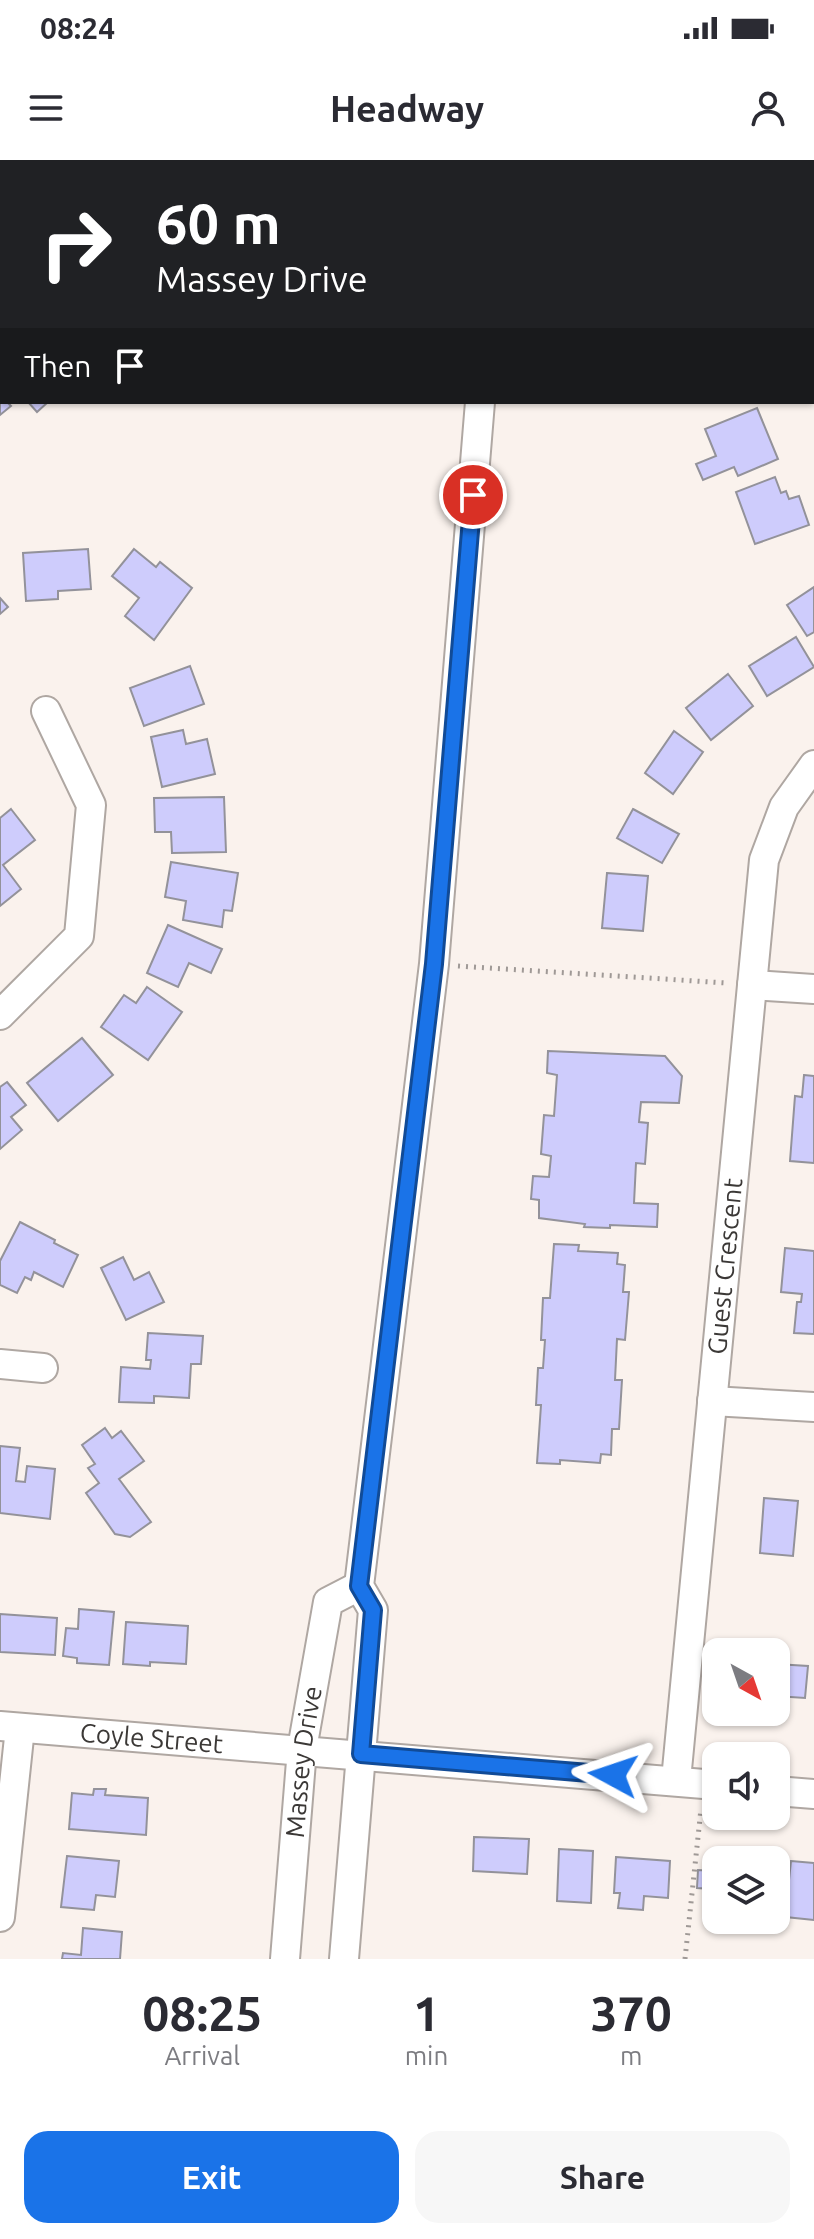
<!DOCTYPE html>
<html lang="en">
<head>
<meta charset="utf-8">
<style>
  :root { --surface:#fff; --page:#f7f7f7; --text:#2b2b33; --muted:#7c7c81; --accent:#1a73e8 }
  body { margin:0; font-family:Ubuntu,sans-serif; background:var(--page); color:var(--text); height:100vh; display:flex; flex-direction:column; font-size:30px; white-space:nowrap }
  * { box-sizing:border-box; margin:0 }
  p { font-size:26px; color:var(--muted) }
  .icon { flex:none; width:44px; height:44px; fill:none; stroke:currentColor; stroke-width:2; stroke-linecap:round; stroke-linejoin:round }
  .map { position:relative; height:1799px; overflow:hidden }
  .panel { display:flex; flex-direction:column; background:var(--surface); flex:1 }
  .panel>* { flex:none }
  .hud { position:absolute; left:0px; top:0px; width:814px; height:244px; box-shadow:0 2px 6px #0004; background:#202124; color:#fff; overflow:hidden }
  .needle { width:52px; rotate:140deg }
  .controls { position:absolute; left:702px; top:1478px; display:grid; gap:16px }
  .controls a { display:grid; place-items:center; width:88px; height:88px; border-radius:16px; background:var(--surface); box-shadow:0 2px 6px #0004; font-size:40px }
  .pin { position:absolute; display:grid; place-items:center; width:68px; height:68px; color:#fff; margin:-34px; border:4px solid #fff; border-radius:50%; box-shadow:0 2px 8px #0007 }
  .me { position:absolute; width:88px; margin:-44px; rotate:275deg; stroke-linejoin:round; filter:drop-shadow(0 0 6px #0008) }
  .turn { display:flex; align-items:center; gap:28px; height:168px; padding:0 24px; font-size:36px }
  .turn .icon { width:104px; height:104px; stroke-width:2.5 }
  .turn b { display:block; font-size:56px; line-height:68px }
  .then { display:flex; align-items:center; height:76px; padding:0 24px; background:#0003; gap:16px; font-size:30px }
  .eta { display:flex; justify-content:space-evenly; align-items:center; height:136px; text-align:center }
  .eta b { font-size:48px; font-weight:600; line-height:56px }
  .action { display:flex; gap:16px; margin-top:auto; padding:16px 24px }
  .action a { flex:1; height:92px; border-radius:24px; background:var(--accent); color:#fff; font-size:32px; font-weight:600; line-height:92px; text-align:center }
  .action a+a { background:var(--page); color:var(--text) }
  .status { display:flex; justify-content:space-between; align-items:center; height:56px; padding:0 40px; background:var(--surface); direction:ltr }
  .status svg { height:22px; fill:currentColor }
  header { display:flex; justify-content:space-between; align-items:center; height:104px; padding:0 24px; background:var(--surface); font-size:36px; font-weight:600 }
  .map>svg:first-child { display:block }
</style>
</head>
<body>
<div class="status"><b>08:24</b><svg viewBox="0 0 49 12"><path d="M0 12V9h3v3zM5 12V6h3v6zM10 12V3h3v9zM15 12V0h3v12zM26 1h20v11H26zM47 4h2v5h-2z"/></svg></div>
<header><svg class="icon" aria-label="menu" viewBox="0 0 24 24"><path d="M4 6h16M4 12h16M4 18h16"/></svg>Headway<svg class="icon" aria-label="person" viewBox="0 0 24 24"><circle cx="12" cy="8" r="4"/><path d="M4 21q1-7 8-7t8 7"/></svg></header>
<div class="map">
<svg width="814" height="1799" viewBox="0 0 814 1799">
  <rect width="100%" height="100%" fill="#faf2ed"/>
  <g fill="#ceccfc" stroke="#93929a" stroke-width="2">
    <path d="M194,0H234L194,2Z"/>
    <path d="M793,0H814V17L812,18V2Z"/>
    <path d="M0,233L2,242H7L11,246L0,255Z"/>
    <path d="M28,242H48L37,252Z"/>
    <path d="M757,248L778,299L738,316L734,307L703,320L696,304L716,296L705,269Z"/>
    <path d="M775,317L781,333L786,331L789,339L799,336L809,365L755,384L736,332Z"/>
    <path d="M88,389L91,429L58,431V439L26,441L23,393Z"/>
    <path d="M134,389L156,407L160,402L192,428L154,480L125,456L139,438L112,416Z"/>
    <path d="M814,427V472L807,476L787,445Z"/>
    <path d="M0,438L8,447L0,454Z"/>
    <path d="M796,477L814,507L767,536L749,506Z"/>
    <path d="M190,506L204,544L144,566L130,528Z"/>
    <path d="M728,514L753,546L711,580L686,548Z"/>
    <path d="M183,570L186,584L207,579L215,614L162,627L151,577Z"/>
    <path d="M674,571L703,592L673,634L645,613Z"/>
    <path d="M224,637L226,692L172,693L171,672H155L154,638Z"/>
    <path d="M11,649L35,680L3,705L21,729L0,746V658Z"/>
    <path d="M633,649L679,674L662,703L617,678Z"/>
    <path d="M171,702L238,713L232,751L224,750L222,767L183,760L186,741L165,737Z"/>
    <path d="M607,713L648,716L643,771L602,768Z"/>
    <path d="M168,765L222,789L211,813L189,803L178,827L147,813Z"/>
    <path d="M147,827L182,852L148,900L101,867L124,835L136,843Z"/>
    <path d="M82,878L113,915L58,961L27,923Z"/>
    <path d="M548,891L665,896L682,916L679,943L641,942L639,962L648,963L645,1004L636,1003L634,1043L658,1044L657,1067L610,1065V1068L584,1067L585,1064L539,1058V1040L531,1039L533,1016L549,1017L551,996L541,994L544,955L554,956L557,915L547,913Z"/>
    <path d="M804,915L814,916V1003L790,1001L795,936L802,937Z"/>
    <path d="M7,922L26,945L11,957L22,970L0,989V927Z"/>
    <path d="M20,1062L55,1080L54,1083L78,1095L63,1127L34,1112L31,1120L25,1117L17,1133L0,1125V1101Z"/>
    <path d="M554,1084L579,1085L578,1091L618,1093L617,1104L625,1105L623,1132H629L625,1180L617,1179L615,1220H622L619,1269H612L611,1295L601,1294L600,1303L560,1300V1304L537,1303L541,1245H536L538,1208H543L545,1180H541L543,1138H550Z"/>
    <path d="M785,1088L814,1091V1174L794,1173L797,1142H801L802,1134L781,1132Z"/>
    <path d="M123,1097L134,1120L149,1112L164,1142L126,1160L101,1108Z"/>
    <path d="M148,1173L203,1176L201,1204H191L189,1238L154,1236V1243L119,1242L121,1207L150,1209L151,1200H146Z"/>
    <path d="M105,1268L112,1278L121,1271L144,1301L119,1319L151,1362L130,1377L115,1374L86,1333L99,1323L88,1308L95,1304L82,1285Z"/>
    <path d="M0,1286L20,1288L16,1321L25,1322L27,1306L55,1309L50,1359L0,1353Z"/>
    <path d="M764,1338L798,1341L793,1396L760,1393Z"/>
    <path d="M79,1449L114,1452L109,1505L77,1503V1498L63,1496L66,1468L78,1469Z"/>
    <path d="M0,1454L57,1458L55,1495L0,1492Z"/>
    <path d="M126,1462L188,1466L186,1504L150,1502V1506L123,1504Z"/>
    <path d="M776,1504L808,1506L805,1538L776,1536Z"/>
    <path d="M94,1629H106L105,1635L148,1638L146,1675L69,1669L72,1633L93,1635Z"/>
    <path d="M474,1677L529,1679L527,1714L473,1711Z"/>
    <path d="M559,1689L593,1691L591,1743L557,1741Z"/>
    <path d="M67,1696L119,1701L115,1737L96,1735L94,1750L61,1747Z"/>
    <path d="M616,1697L670,1701L668,1738L644,1736L643,1750L618,1748L620,1733H614Z"/>
    <path d="M791,1701L814,1703V1760L776,1756V1719L789,1720Z"/>
    <path d="M715,1704H716V1744L711,1743L712,1729L697,1728L698,1710L715,1711Z"/>
    <path d="M83,1768L122,1772L120,1799H62L63,1793L81,1795Z"/>
  </g>
  <g fill="none" stroke-linecap="round" stroke-linejoin="round">
    <defs>
      <g id="minor">
        <path d="M103,2L104,0"/>
        <path d="M0,108L2,106"/>
        <path d="M752,825L814,829"/>
        <path d="M0,855L79,776L91,645L46,551"/>
        <path d="M0,1204L43,1208"/>
        <path d="M712,1241L814,1247"/>
        <path id="s1" d="M0,1566L716,1625"/>
        <path id="s2" d="M676,1620L764,700L784,647L814,605"/>
        <path d="M776,1631L814,1634"/>
        <path d="M0,1757L20,1568"/>
        <path id="s3" d="M285,1799L302,1589L328,1442L359,1426"/>
        <path d="M344,1799L373,1450L359,1426L434,804L480,242"/>
      </g>
    </defs>
    <use href="#minor" stroke="#afa7a2" stroke-width="32"/>
    <g stroke="#9f9996" stroke-width="5" stroke-dasharray="2 6" stroke-linecap="butt">
      <path d="M136,0L140,2"/>
      <path d="M507,2L508,0"/>
      <path d="M458,806L727,823"/>
      <path d="M685,1799L701,1649"/>
    </g>
    <use href="#minor" stroke="#fff" stroke-width="28"/>
  </g>
  <g fill="none" stroke-linecap="round" stroke-linejoin="round">
    <defs>
      <path id="route" d="M473,335L434,804L359,1426L373,1450L361,1594L613,1615"/>
    </defs>
    <use href="#route" stroke="#114b97" stroke-width="20"/>
    <use href="#route" stroke="#1a73e8" stroke-width="14"/>
  </g>
  <g text-anchor="middle" stroke-width="6" stroke-linejoin="round" paint-order="stroke">
    <g font-size="26" fill="#3b3836" stroke="#fff">
      <text dy="9" stroke="none"><textPath href="#s2" startOffset="516">Guest Crescent</textPath></text>
      <text dy="9" stroke="none"><textPath href="#s1" startOffset="152">Coyle Street</textPath></text>
      <text dy="9" stroke="none"><textPath href="#s3" startOffset="198">Massey Drive</textPath></text>
    </g>
  </g>
</svg>
<div class="controls">
<a><svg class="needle" viewBox="-14 -14 28 28"><path d="M0-13l5 13h-10z" fill="#e53935"/><path d="M0 13l5-13h-10z" fill="#7c7c81"/></svg></a>
<a><svg class="icon" aria-label="sound" viewBox="0 0 24 24"><path d="M4 9h4l5-4v14l-5-4H4zM17 9q2 3 0 6"/></svg></a>
<a><svg class="icon" aria-label="layers" viewBox="0 0 24 24"><path d="M12 4l9 5-9 5-9-5zM3 14l9 5 9-5"/></svg></a>
</div>
<div class="pin" style="left:473px;top:335px;background:#d93025"><svg class="icon" aria-label="arrive" viewBox="0 0 24 24"><path d="M6 21V4h12l-3 4 3 4H6"/></svg></div>
<svg class="me" style="left:613px;top:1615px" viewBox="-20 -20 40 40"><path d="M0-17L14 15 0 8-14 15z" fill="#1a73e8" stroke="#fff" stroke-width="4"/></svg>
<div class="hud">
<div class="turn"><svg class="icon" aria-label="right" viewBox="0 0 24 24"><path d="M7 20v-9h11M14 6l5 5-5 5"/></svg><div><b>60 m</b>Massey Drive</div></div>
<div class="then">Then<svg class="icon" aria-label="arrive" viewBox="0 0 24 24"><path d="M6 21V4h12l-3 4 3 4H6"/></svg></div>
</div>
</div>
<section class="panel">
<div class="eta">
<div><b>08:25</b><p>Arrival</p></div>
<div><b>1</b><p>min</p></div>
<div><b>370</b><p>m</p></div>
</div>
<div class="action"><a>Exit</a><a>Share</a></div>
</section>
</body>
</html>
